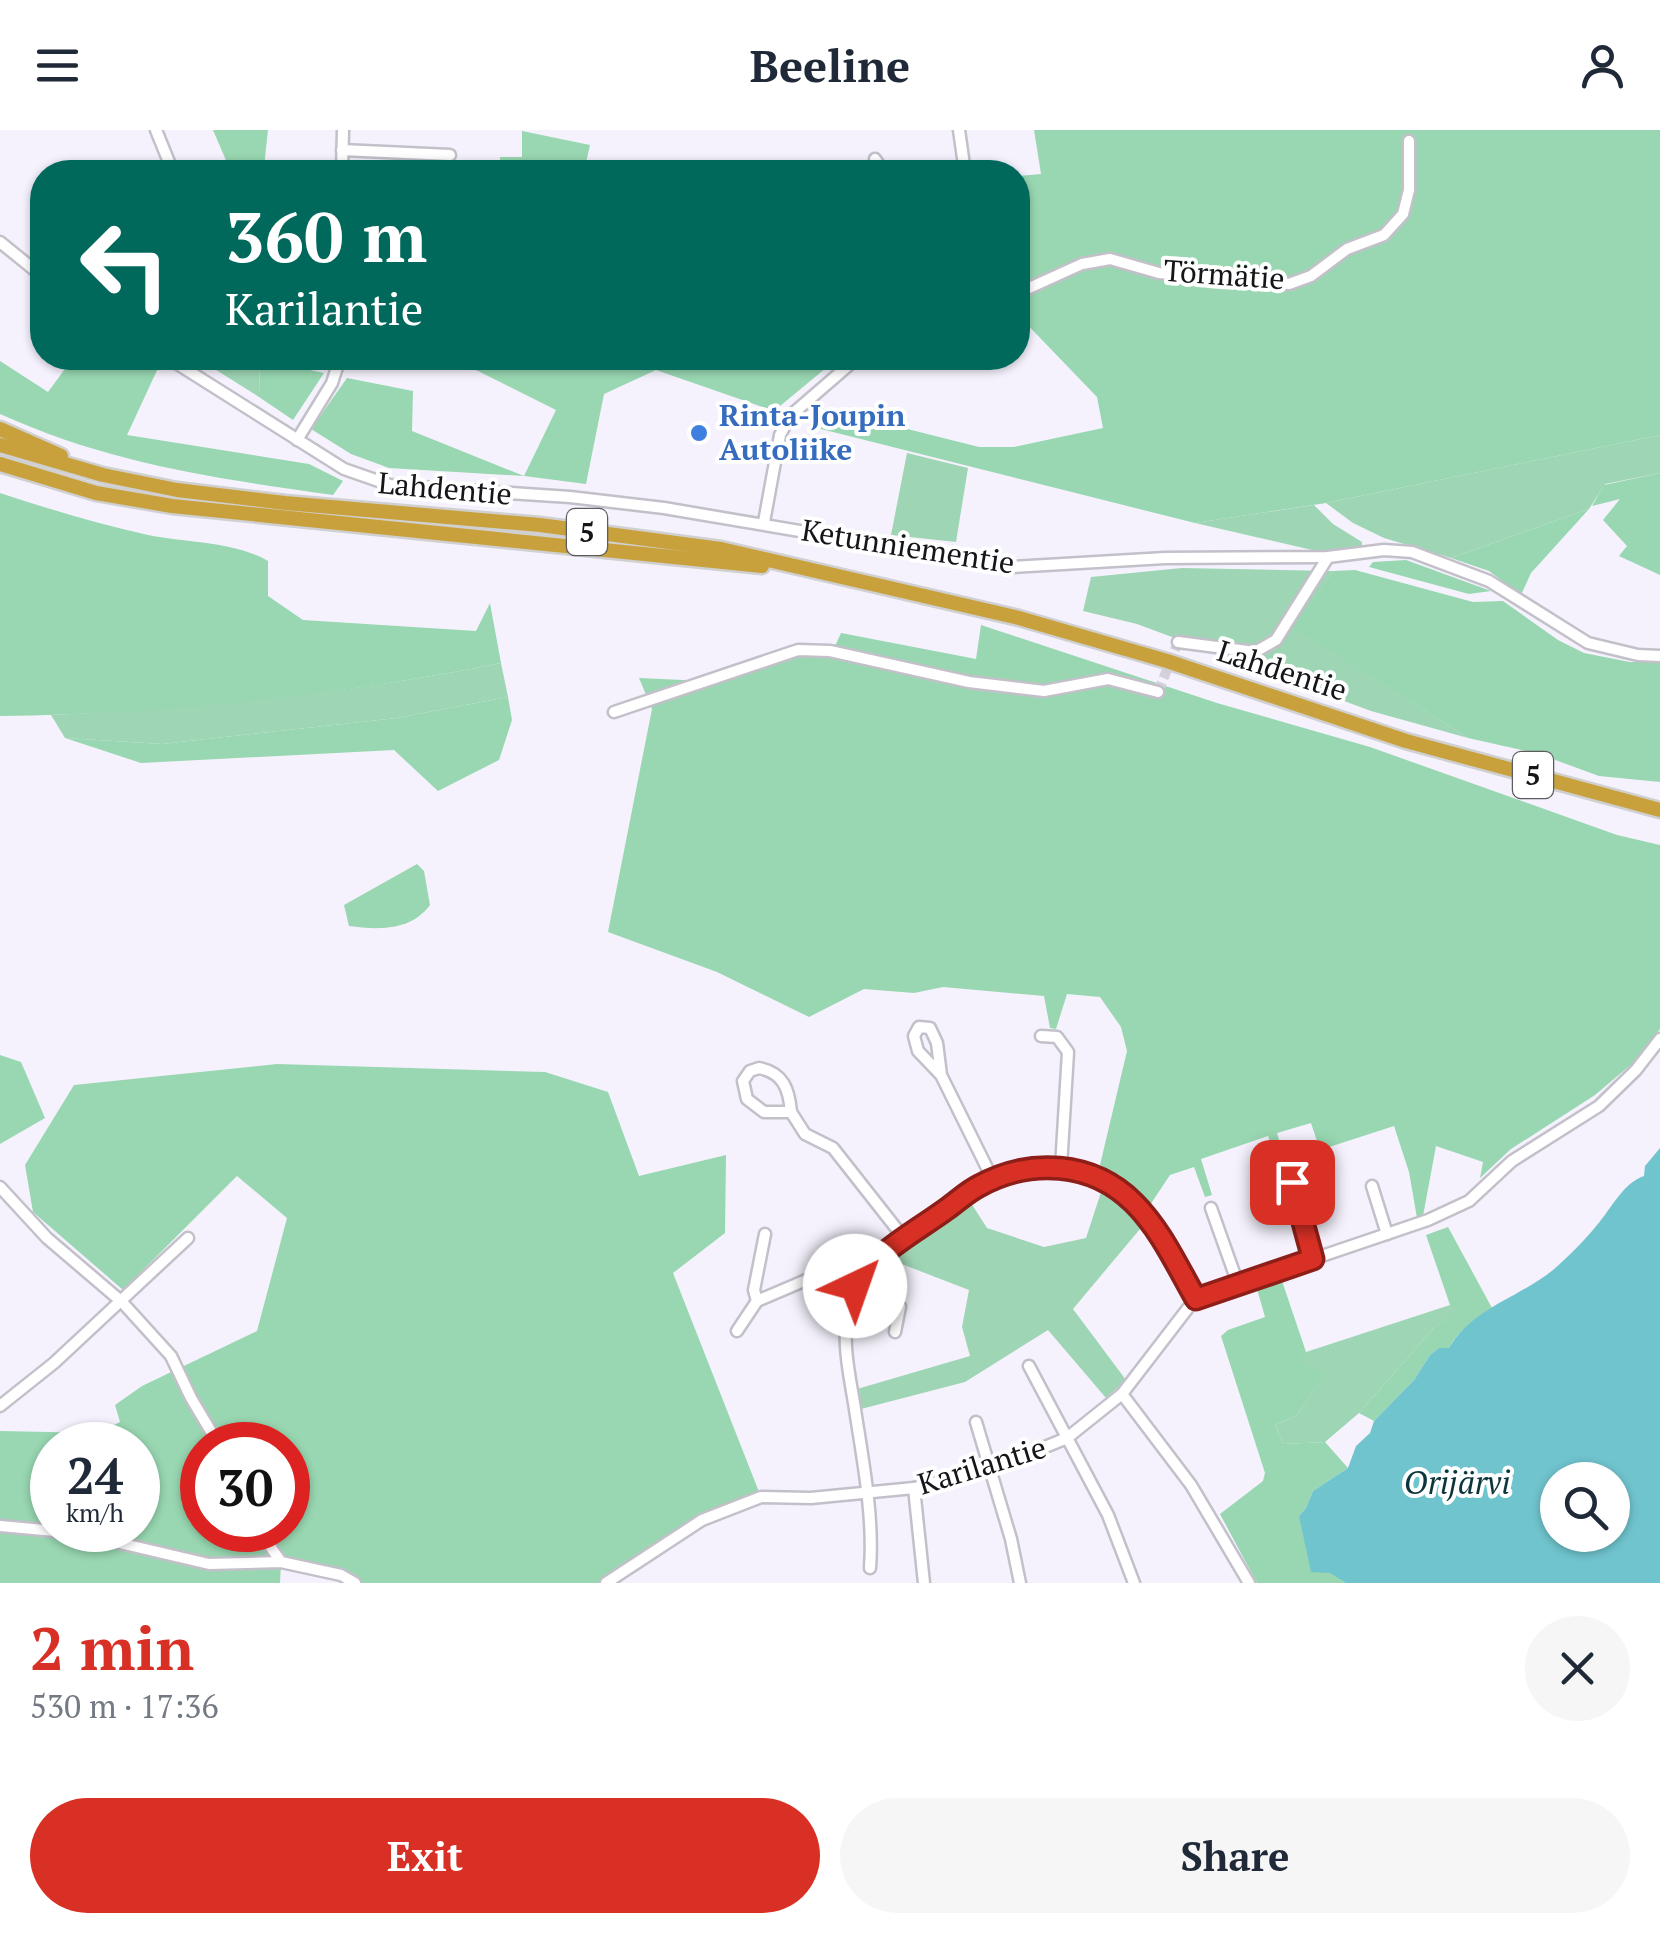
<!DOCTYPE html>
<html lang="en">
<head>
<meta charset="utf-8">
<style>
  :root { --surface:#fff; --page:#f6f6f7; --text:#1f2937; --muted:#747a83; --accent:#d93025 }
  body { margin:0; font-family:"PT Serif",serif; background:var(--page); color:var(--text); height:100vh; display:flex; flex-direction:column; font-size:38px; white-space:nowrap }
  * { box-sizing:border-box; margin:0 }
  p { font-size:32px; color:var(--muted) }
  .icon { flex:none; width:55px; height:55px; fill:none; stroke:currentColor; stroke-width:2; stroke-linecap:round; stroke-linejoin:round }
  .map { position:relative; height:1453px; overflow:hidden }
  .details { display:flex; flex-direction:column; background:var(--surface); flex:1 }
  .details>* { flex:none }
  .hud { position:absolute; left:30px; top:30px; width:1000px; height:210px; border-radius:40px; box-shadow:0 2px 8px #0004; background:#00695c; color:#fff; overflow:hidden }
  .buttons { position:absolute; left:1540px; top:1332px; display:grid; gap:20px }
  .buttons a { display:grid; place-items:center; width:90px; height:90px; border-radius:50%; background:var(--surface); box-shadow:0 2px 8px #0004; font-size:50px }
  .speed { position:absolute; left:30px; top:1292px; display:flex; gap:20px; font-size:50px; font-weight:700; text-align:center }
  .speed>* { display:grid; place-content:center; width:130px; height:130px; border-radius:50%; background:var(--surface); box-shadow:0 2px 8px #0004; line-height:1 }
  .speed small { font-size:25px; font-weight:400 }
  .speed .limit { border:15px solid #d22; background:#fff; color:#111 }
  .pin { position:absolute; display:grid; place-items:center; width:85px; height:85px; color:#fff; margin:-42px; border-radius:20px; box-shadow:0 5px 15px #0006 }
  .me { position:absolute; width:110px; margin:-55px; rotate:42deg; stroke-linejoin:round; filter:drop-shadow(0 0 8px #0008) }
  .turn { display:flex; align-items:center; gap:35px; height:210px; padding:0 30px; font-size:45px }
  .turn .icon { width:130px; height:130px; stroke-width:2.5 }
  .turn b { display:block; font-size:70px; line-height:85px }
  .round { display:grid; place-items:center; flex:none; width:105px; height:105px; border-radius:52px; background:var(--page) }
  .head { display:flex; align-items:center; justify-content:space-between; height:170px; padding:0 30px }
  h1 { font-size:60px; font-weight:600; line-height:75px; color:var(--accent) }
  .primary-button { display:flex; gap:20px; margin-top:auto; padding:20px 30px }
  .primary-button a { flex:1; height:115px; border-radius:60px; background:var(--accent); color:#fff; font-size:40px; font-weight:600; line-height:115px; text-align:center }
  .primary-button a+a { background:var(--page); color:var(--text) }
  header { display:flex; justify-content:space-between; align-items:center; height:130px; padding:0 30px; background:var(--surface); font-size:45px; font-weight:600 }
  .map>svg:first-child { display:block }
</style>
</head>
<body>
<header><svg class="icon" aria-label="menu" viewBox="0 0 24 24"><path d="M4 6h16M4 12h16M4 18h16"/></svg>Beeline<svg class="icon" aria-label="person" viewBox="0 0 24 24"><circle cx="12" cy="8" r="4"/><path d="M4 21q1-7 8-7t8 7"/></svg></header>
<div class="map">
<svg width="1660" height="1453" viewBox="0 0 1660 1453">
  <rect width="100%" height="100%" fill="#f5f2fd"/>
  <g fill="#9ed5b4">
    <path d="M233,228H260L259,267L213,238H226Z"/>
    <path d="M1660,305V343L1605,354L1589,379L1451,428L1384,408L1353,393L1326,373Z"/>
    <path d="M907,323L968,338L956,412L891,405Z"/>
    <path d="M1314,375L1333,394L1362,412V417L1321,422L1195,393Z"/>
    <path d="M1182,438L1333,441L1294,498L1468,608L1371,581L1137,494L1083,481L1091,447Z"/>
    <path d="M501,533L508,567L397,588L162,614L65,608L51,585C202,578 353,563 501,533Z"/>
    <path d="M1104,1053L1145,1093L1073,1179L1126,1250L1106,1268L1048,1200L965,1252L861,1279L857,1259L970,1226L962,1197L969,1160L886,1128L902,1114L969,1070L987,1098L1044,1117L1086,1108Z"/>
    <path d="M1450,1175H1459L1460,1178L1433,1199L1359,1283L1325,1312L1283,1314L1275,1295L1297,1285L1323,1245L1302,1232L1306,1222Z"/>
  </g>
  <g fill="#98d7b1" fill-rule="evenodd">
    <path d="M213,0H268L264,37L231,42Z"/>
    <path d="M1034,0H1660V305L1326,373L1195,393L809,296L816,276L979,317H1014L1103,298L1097,267L1018,185V46L1041,44Z"/>
    <path d="M522,1L590,15L584,42H501L500,27H522Z"/>
    <path d="M73,228H146L159,236L127,305L309,334L343,351L333,365C214,348 111,334 0,284V231L48,262Z"/>
    <path d="M260,228H282V234L324,243L293,290L259,267Z"/>
    <path d="M452,228H838L774,281L656,240L604,264L586,354L524,346L389,338L351,324L311,299L347,248L413,261L412,301L524,346L556,280Z"/>
    <path d="M1660,343V445L1619,426L1627,416L1603,390L1620,369L1592,376L1604,355Z"/>
    <path d="M0,363C49,379 98,394 148,405C187,413 233,411 268,431V466L303,490L476,501L490,473L501,533C337,566 167,584 0,586Z"/>
    <path d="M1589,379L1531,443L1521,465L1489,441L1451,428Z"/>
    <path d="M1406,430L1491,461L1469,464L1369,437L1373,432Z"/>
    <path d="M1355,440L1473,472L1503,471L1558,510L1584,523L1630,532H1660V652L1599,646L1539,624L1468,608L1293,498L1333,441Z"/>
    <path d="M981,495L1217,573L1370,617L1617,705L1660,715V899L1633,933L1595,965L1511,1019L1480,1048L1483,1032L1436,1016L1423,1086L1417,1088L1409,1042L1394,996L1320,1020L1311,993L1277,1003L1288,1040L1281,1042L1268,1006L1201,1029L1212,1065L1205,1067L1194,1037L1170,1045L1150,1075L1119,1045L1100,1035L1127,921L1121,897L1100,867L1067,864L1056,899L1050,898L1044,866L943,857L914,863L864,859L809,887L717,842L608,802L652,579L639,548L705,551L836,514L841,503L976,529Z"/>
    <path d="M508,567L512,590L499,630L438,661L394,620L141,633L65,608L162,614L397,588Z"/>
    <path d="M417,734L424,741L430,775C411,801 378,800 349,796L344,775Z"/>
    <path d="M0,925L21,932L45,988L0,1014Z"/>
    <path d="M277,934L545,942L608,962L639,1046L726,1025L725,1103L673,1143L761,1367L703,1395L606,1453H356L281,1433L280,1453H0V1301L97,1303L120,1292L115,1275L142,1256L257,1201L287,1088L237,1046L123,1160L33,1082L25,1035L74,955ZM52,1315H138V1400H52ZM202,1315H288V1400H202Z"/>
    <path d="M1448,1097L1492,1178C1475,1189 1458,1200 1449,1218H1439L1430,1225L1414,1250L1374,1291L1359,1283L1433,1199L1459,1178L1450,1175L1426,1105Z"/>
    <path d="M1282,1151L1306,1222L1303,1232L1324,1244L1297,1285L1275,1295L1283,1314L1325,1312L1348,1338L1313,1361L1306,1378L1299,1386L1330,1442L1346,1453H1257L1220,1384L1263,1351L1265,1343L1221,1206L1228,1200L1265,1187L1257,1159Z"/>
  </g>
  <path fill="#70c4ce" fill-rule="evenodd" d="M1660,1018V1453H1346L1330,1443L1311,1442L1299,1386L1306,1378L1313,1361L1348,1338L1356,1316L1370,1303L1374,1291L1414,1250L1430,1225L1439,1218H1449C1471,1179 1520,1167 1553,1140C1568,1127 1585,1110 1597,1095C1611,1079 1623,1053 1644,1046L1645,1036ZM1558,1350H1612V1405H1558Z"/>
  <g fill="none" stroke-linecap="round" stroke-linejoin="round">
    <path stroke="#d4d1db" stroke-width="10" stroke-dasharray="10 5" stroke-linecap="butt" d="M1158,562L1178,512"/>
    <defs>
      <g id="minor">
        <path d="M156,0L173,42"/>
        <path d="M959,0L965,42"/>
        <path d="M342,20L450,25"/>
        <path d="M875,29L884,42"/>
        <path d="M342,42L343,0"/>
        <path d="M0,112L42,146"/>
        <path d="M1018,163L1082,134L1110,129L1159,143L1289,154L1311,146L1347,119L1384,105L1403,84L1409,60V11"/>
        <path d="M168,228L344,339L390,355L570,367L664,378L1012,437L1165,428L1328,427L1384,420L1412,422L1489,451L1588,513L1638,525L1660,526"/>
        <path d="M297,310L332,253L340,228"/>
        <path d="M764,392L780,305L790,286L857,228"/>
        <path d="M1178,512L1255,522L1276,510L1328,427"/>
        <path d="M614,582L798,520L830,521L969,552L1044,561L1108,549L1158,562"/>
        <path d="M1041,906L1057,907L1068,922L1061,1037"/>
        <path d="M941,945L937,913L930,898L919,897L914,906L918,921L941,945L993,1050"/>
        <path d="M791,982C789,960 784,943 759,938L750,941L743,951L747,969L764,982H791L805,1004L833,1018L903,1107"/>
        <path d="M1291,1052L1313,1129"/>
        <path d="M1372,1056L1387,1104"/>
        <path d="M0,1057L47,1108L122,1172L171,1226L191,1268L219,1315"/>
        <path d="M1211,1078L1238,1154"/>
        <path d="M757,1171L754,1160L765,1104"/>
        <path d="M737,1201L757,1171L818,1145H828L900,1177L895,1202"/>
        <path d="M1029,1236L1108,1385L1134,1453"/>
        <path d="M1122,1264L1191,1355L1249,1453"/>
        <path d="M0,1276L54,1233L188,1108"/>
        <path d="M976,1292L1011,1409L1020,1453"/>
        <path d="M914,1358L924,1453"/>
        <path d="M0,1396L77,1403L209,1434L281,1432L341,1445L355,1453"/>
        <path d="M259,1400L281,1432"/>
        <path d="M870,1438C874,1385 862,1326 854,1273C849,1243 842,1212 848,1182C857,1137 894,1113 931,1089C948,1079 963,1064 981,1055C1096,996 1146,1082 1195,1169"/>
        <path d="M606,1453L702,1390L761,1367L811,1368L914,1358L991,1339L1067,1308L1122,1264L1195,1169L1428,1090L1469,1071L1512,1031L1599,976L1636,940L1660,909"/>
      </g>
      <g id="highway">
        <path d="M0,299L61,326"/>
        <path d="M0,315L103,345L177,360L285,373L540,395L721,419L1019,488L1167,531L1406,611L1660,680"/>
        <path d="M0,334L96,363L172,376L762,436"/>
      </g>
    </defs>
    <use href="#minor" stroke="#c3c0ca" stroke-width="15"/>
    <use href="#highway" stroke="#d0d0d1" stroke-width="19"/>
    <use href="#minor" stroke="#fff" stroke-width="10"/>
    <use href="#highway" stroke="#c9a13c" stroke-width="14"/>
  </g>
  <g fill="none" stroke-linecap="round" stroke-linejoin="round">
    <defs>
      <path id="route" d="M855,1156C878,1120 914,1103 948,1078C958,1071 967,1062 979,1056C1030,1028 1092,1031 1134,1073C1161,1100 1177,1136 1196,1169L1313,1129L1292,1052"/>
    </defs>
    <use href="#route" stroke="#8d1f18" stroke-width="25"/>
    <use href="#route" stroke="#d93025" stroke-width="18"/>
  </g>
  <circle fill="#3f7fe0" stroke="#fff" stroke-width="4" cx="699" cy="303" r="10"/>
  <g text-anchor="middle" stroke-width="8" stroke-linejoin="round" paint-order="stroke">
    <g fill="#fff" stroke="#5c5b5e" stroke-width="2.5">
      <rect x="567" y="379" width="40" height="46" rx="8"/>
      <rect x="1513" y="622" width="40" height="46" rx="8"/>
    </g>
    <g font-size="28" font-weight="bold" fill="#161519">
      <text x="587" y="412">5</text>
      <text x="1533" y="655">5</text>
    </g>
    <g font-size="30" fill="#161519" stroke="#fff">
      <text transform="translate(1224 145) rotate(4)" y="10">Törmätie</text>
      <text transform="translate(445 359) rotate(5)" y="10">Lahdentie</text>
      <text transform="translate(908 417) rotate(9)" y="10">Ketunniementie</text>
      <text transform="translate(1282 541) rotate(18)" y="10">Lahdentie</text>
      <text transform="translate(982 1336) rotate(-17)" y="10">Karilantie</text>
    </g>
    <g font-size="30" font-weight="bold" fill="#366cbe" stroke="#fff" text-anchor="start">
      <text x="719" y="296">Rinta-Joupin<tspan x="719" dy="34">Autoliike</tspan></text>
    </g>
    <g font-size="32" font-style="italic" fill="#0c363b" stroke="#fff">
      <text x="1457" y="1364">Orijärvi</text>
    </g>
  </g>
</svg>
<div class="buttons">
<a><svg class="icon" aria-label="search" viewBox="0 0 24 24"><circle cx="10" cy="10" r="6"/><path d="M15 15l6 6"/></svg></a>
</div>
<div class="speed"><div>24<small>km/h</small></div><div class="limit">30</div></div>
<div class="pin" style="left:1292px;top:1052px;background:#d93025"><svg class="icon" aria-label="arrive" viewBox="0 0 24 24"><path d="M6 21V4h12l-3 4 3 4H6"/></svg></div>
<svg class="me" style="left:855px;top:1156px" viewBox="-20 -20 40 40"><circle r="19" fill="#fff"/><path d="M0-13L10 11 0 6-10 11z" fill="#d93025"/></svg>
<div class="hud">
<div class="turn"><svg class="icon" aria-label="left" viewBox="0 0 24 24"><path d="M17 20v-9H6M10 6l-5 5 5 5"/></svg><div><b>360 m</b>Karilantie</div></div>
</div>
</div>
<section class="details">
<div class="head"><div><h1>2 min</h1><p>530 m · 17:36</p></div><a class="round"><svg class="icon" aria-label="close" viewBox="0 0 24 24"><path d="M6 6l12 12M18 6L6 18"/></svg></a></div>
<div class="primary-button"><a>Exit</a><a>Share</a></div>
</section>
</body>
</html>
